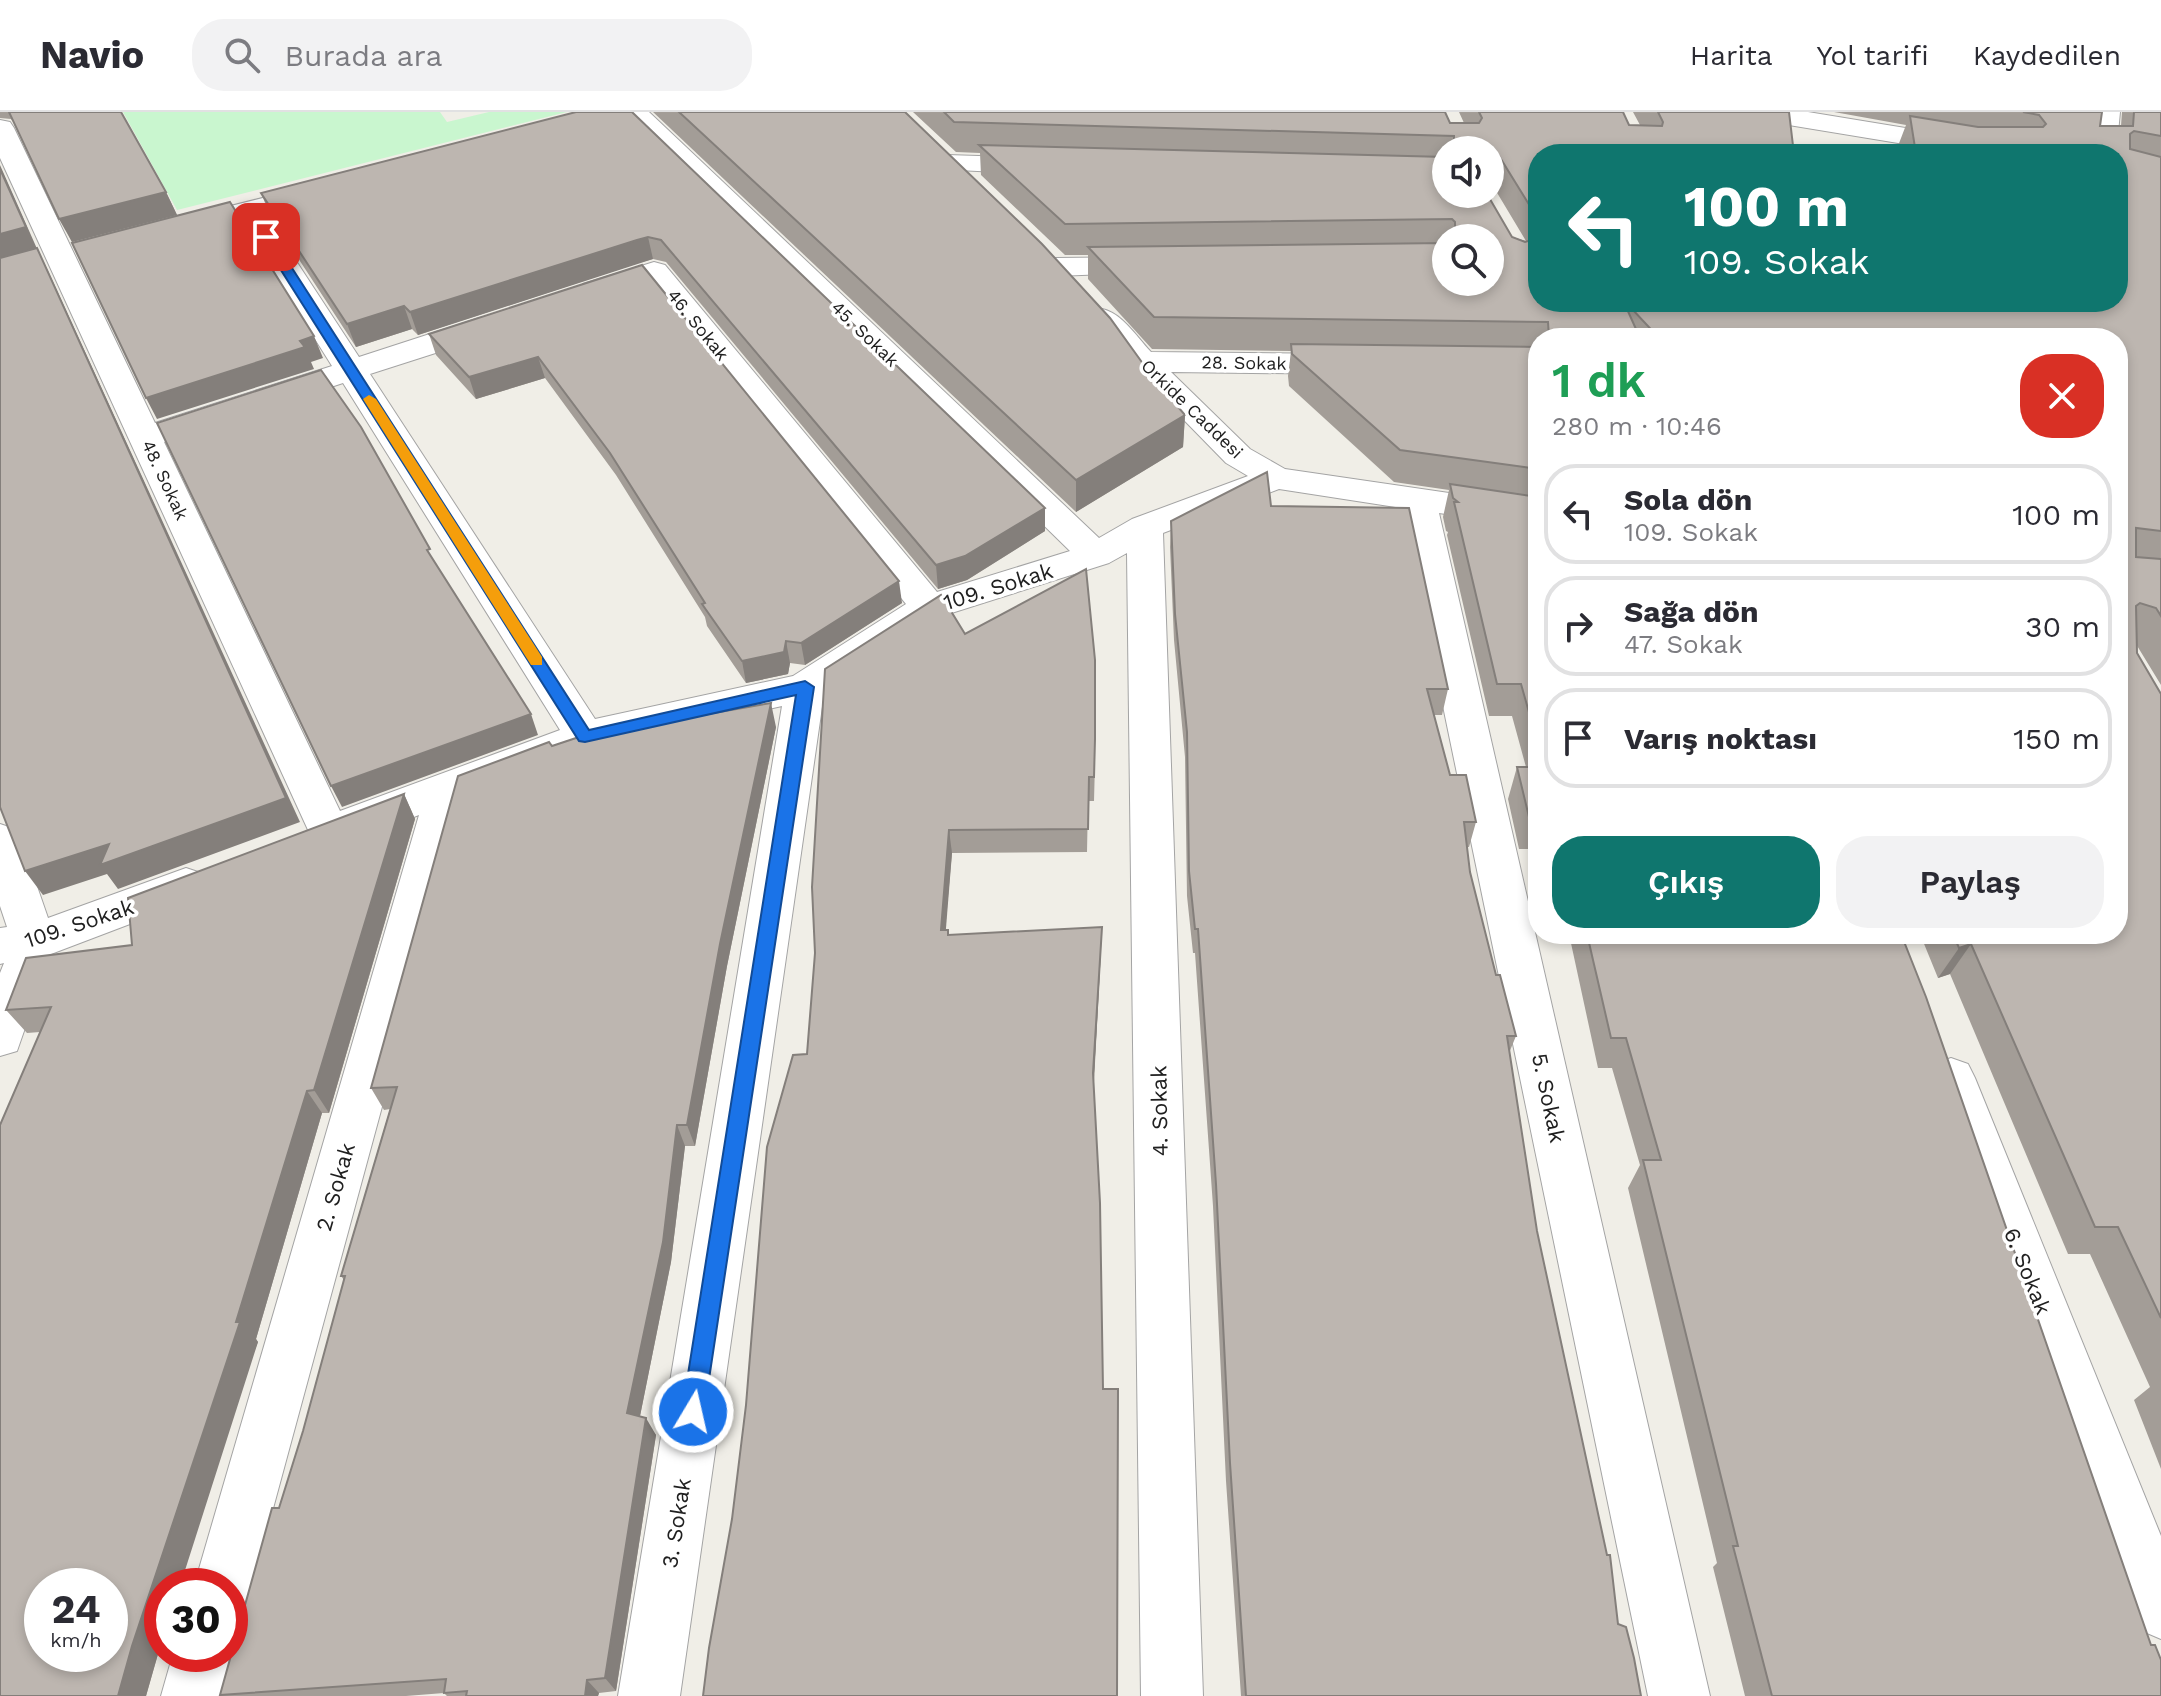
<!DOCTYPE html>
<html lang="tr">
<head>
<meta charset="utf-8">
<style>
  :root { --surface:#fff; --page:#f2f2f3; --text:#2b2b33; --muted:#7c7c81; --line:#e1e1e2; --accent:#0f766e }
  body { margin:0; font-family:"Work Sans",sans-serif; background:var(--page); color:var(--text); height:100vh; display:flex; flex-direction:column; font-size:30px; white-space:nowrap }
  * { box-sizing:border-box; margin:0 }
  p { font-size:26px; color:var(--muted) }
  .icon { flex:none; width:44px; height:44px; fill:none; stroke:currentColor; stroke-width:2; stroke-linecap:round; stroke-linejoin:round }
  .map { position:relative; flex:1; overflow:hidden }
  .sheet { position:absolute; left:1528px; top:216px; width:600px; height:616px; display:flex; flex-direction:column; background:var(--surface); border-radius:32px; box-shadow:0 4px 12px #0003 }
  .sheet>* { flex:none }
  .guide { position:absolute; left:1528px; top:32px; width:600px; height:168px; border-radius:32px; box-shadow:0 4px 12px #0003; background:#0f766e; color:#fff; overflow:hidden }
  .buttons { position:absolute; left:1432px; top:24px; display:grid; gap:16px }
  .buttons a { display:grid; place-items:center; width:72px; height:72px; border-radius:50%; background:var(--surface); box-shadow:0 4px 12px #0003; font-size:40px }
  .speed { position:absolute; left:24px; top:1456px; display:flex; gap:16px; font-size:40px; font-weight:700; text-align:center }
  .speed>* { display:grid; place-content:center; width:104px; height:104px; border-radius:50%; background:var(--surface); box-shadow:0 4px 12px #0003; line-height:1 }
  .speed small { font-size:20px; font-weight:400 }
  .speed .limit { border:12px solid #d22; background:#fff; color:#111 }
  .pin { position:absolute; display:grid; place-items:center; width:68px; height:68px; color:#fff; margin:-34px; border-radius:16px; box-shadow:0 4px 12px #0006 }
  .me { position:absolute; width:88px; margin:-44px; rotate:9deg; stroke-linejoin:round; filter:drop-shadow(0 0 6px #0008) }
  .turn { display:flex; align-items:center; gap:28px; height:168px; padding:0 24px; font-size:36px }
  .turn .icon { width:104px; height:104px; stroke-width:2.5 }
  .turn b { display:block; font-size:56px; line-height:68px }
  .round { display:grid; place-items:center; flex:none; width:84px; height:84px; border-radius:32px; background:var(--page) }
  .summary { display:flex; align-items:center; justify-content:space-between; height:136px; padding:0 24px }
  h1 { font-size:48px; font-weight:600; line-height:60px; color:#1e9e55 }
  .button { display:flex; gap:16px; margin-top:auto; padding:16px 24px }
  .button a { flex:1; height:92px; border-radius:32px; background:var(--accent); color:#fff; font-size:32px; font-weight:600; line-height:92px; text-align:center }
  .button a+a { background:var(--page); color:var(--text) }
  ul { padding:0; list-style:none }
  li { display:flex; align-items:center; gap:24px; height:100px; margin:0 16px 12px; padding:0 8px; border:4px solid var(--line); border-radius:32px }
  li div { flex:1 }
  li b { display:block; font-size:30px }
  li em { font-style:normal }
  header { display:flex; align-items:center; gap:48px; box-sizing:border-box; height:112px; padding:0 40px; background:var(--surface); border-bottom:2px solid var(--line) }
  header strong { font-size:38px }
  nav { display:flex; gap:44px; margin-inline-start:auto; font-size:28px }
  .search { width:560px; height:72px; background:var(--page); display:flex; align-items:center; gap:20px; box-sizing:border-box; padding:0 28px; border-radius:32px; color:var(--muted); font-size:30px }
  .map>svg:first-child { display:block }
</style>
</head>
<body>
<header>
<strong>Navio</strong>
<div class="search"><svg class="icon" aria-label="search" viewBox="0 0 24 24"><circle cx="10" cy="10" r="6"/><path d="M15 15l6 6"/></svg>Burada ara</div>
<nav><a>Harita</a><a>Yol tarifi</a><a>Kaydedilen</a></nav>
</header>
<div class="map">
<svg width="2161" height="1584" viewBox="0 0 2161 1584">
  <rect width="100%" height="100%" fill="#f0eee7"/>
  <path fill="#c9f6cf" d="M123,0H440L447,10L489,0H567L177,98Z"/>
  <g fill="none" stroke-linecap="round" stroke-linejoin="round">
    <defs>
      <g id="minor">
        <path d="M621,0H649L1099,426L1132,407L1248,364L1226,351L1089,211L1084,204L1089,197C1116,191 1134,222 1151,240L1348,242L1359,245L1364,252L1359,259L1348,262L1171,260L1250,337L1285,357L1538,394V416L1439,401L1710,1584H1648L1402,396L1279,377L1163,421L1203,1584H1141L1127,441L1109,451L942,504L824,581L680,1584H618L782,594L593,637L466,685L252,1474L244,1495L230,1501V1474H194L419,703L366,723L347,726L344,731L329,736L314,731L0,46V8L10,10L14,16L155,311L332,254L241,109L180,124L170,121L165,115L170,109L323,71L333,74L337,80L333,86L266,103L359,245L479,206L490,204L501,206L506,213L501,220L370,262L595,607L793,564L906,492L648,171L594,188L583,186L579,179L583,172L654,150L665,153L937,480L1070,439ZM343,271L560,618L340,699L164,330Z"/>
        <path d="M1746,0H1808L2015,34L2025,36L2029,42H1965L1759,8L1750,6Z"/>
        <path d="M2094,0H2120L2116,42H2088Z"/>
        <path d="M947,43L1040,46L1050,48L1054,54L1050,60L1040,62L937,57L933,51L937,45Z"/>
        <path d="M1148,145L1159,148L1163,154L1159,160L1056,164L1045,161L1041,155L1045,149L1056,146Z"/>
        <path d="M0,712L15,717L21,728L48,806L186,756L201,761L208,773L201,785L51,842L17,939L0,944V861L4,851L0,852V816L7,815L0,794Z"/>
        <path d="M1951,946L1968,952L1975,966L2161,1424V1527L2140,1518L1927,966L1934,952Z"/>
        <path d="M230,1534L233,1542L223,1584H161L173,1542H230Z"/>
      </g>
    </defs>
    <use href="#minor" stroke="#a4a4a4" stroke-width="2"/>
    <use href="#minor" fill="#fff" fill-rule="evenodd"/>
  </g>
  <g fill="#a39d97" fill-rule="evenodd">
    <path d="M0,0H121L166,80L177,103L72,130L15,12L11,7L0,6Z"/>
    <path d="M576,0L1045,396V419L967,468L938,477L666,150L653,147L642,150L418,223L412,217L356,235L270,103L261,81Z"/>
    <path d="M653,0H905L1154,267L1185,303L1183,335L1076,400Z"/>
    <path d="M913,0H1445L1450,11H1464L1459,0H1623L1629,13H1640L1633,0H1789L1538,42V190H2118V42H1899L1898,34L1906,13L1834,0H2102L2100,14H2121L2122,0H2161V573L2136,532L2137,541L2161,582V1357L2134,1288L2150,1275L2090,1142H2068L1950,862L1938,866L1920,822H2118V226H1538V737H1519L1508,687L1517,655H1526L1512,604H1489L1447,423L1448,420L1446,419L1443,405L1449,378L1394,370L1289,274L1288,264L1291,239L1152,237L1088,167V143H1065L981,63L980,41L956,40ZM1446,38H1490V74H1493L1526,129L1512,125L1446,82ZM1446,126H1490L1446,170Z"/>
    <path d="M642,153L902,491L805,553L790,551L788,562L746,571L707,514L705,505L616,363L545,266L476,287L436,243L429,222Z"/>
    <path d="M1271,394L1448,577L1442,603H1434L1450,663L1476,710L1469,735H1467L1470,760L1496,863L1516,924L1509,941L1537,1119L1618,1512L1641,1584H1241L1226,1369L1213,1094L1195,841H1193L1187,784L1185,645L1174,528L1170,435L1171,409Z"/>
    <path d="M965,522L1095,651L1094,689H1088L1087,740L952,741L945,818L948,823L1101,838L1094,970L732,1407L807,942Z"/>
    <path d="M776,615L727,854L695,1034H685L671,1150L640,1304L656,1323L616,1579L599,1581L598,1584H447L444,1581L406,1584H221L220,1583L303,1319L344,1168L341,1164L390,997L384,998L371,976L552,634Z"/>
    <path d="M404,682L415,707L329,1001H322L256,1227L258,1230L162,1474V1528L146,1584H0L40,920L27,921L6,898L132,833Z"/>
    <path d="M1569,822H1901L2161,1584H1745L1713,1455L1717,1451L1628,1076L1640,1053L1612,956H1598Z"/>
  </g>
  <g fill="#847f7b">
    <path d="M0,53L38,139L49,161L300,710L118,777L107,762L43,783L25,759L0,150Z"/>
    <path d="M166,80L177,103L72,130L59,107Z"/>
    <path d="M648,125L653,147L418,223L410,200Z"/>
    <path d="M1599,190H1614L1611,200Z"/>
    <path d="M404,194L412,217L356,235L347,212Z"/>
    <path d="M314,224L323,246L311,250L314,257L157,307L146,286Z"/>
    <path d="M538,245L545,266L476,287L469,265Z"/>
    <path d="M1185,303L1183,335L1076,400V368Z"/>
    <path d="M1045,396V419L967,468L938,477L936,453Z"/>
    <path d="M899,469L902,491L805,553L801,531Z"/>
    <path d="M786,529L790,551L788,562L746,571L742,549Z"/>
    <path d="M771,591L776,615L727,854L695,1034L687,1013L720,832Z"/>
    <path d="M531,602L538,623L342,695L331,674Z"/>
    <path d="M404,682L415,707L329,1001L314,978Z"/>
    <path d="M949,718L952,741L944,841L941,818Z"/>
    <path d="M1102,815L1101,838L1093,983V961Z"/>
    <path d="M1971,832L1950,862L1938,866L1959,836Z"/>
    <path d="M307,979L322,1001L256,1227L258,1230L180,1474H162V1528L146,1584H118L132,1534L236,1210Z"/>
    <path d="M677,1013L685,1034L671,1150L637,1319L627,1301Z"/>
    <path d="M646,1306L656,1323L616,1579L605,1566Z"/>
    <path d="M587,1568L599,1581L598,1584H585Z"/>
  </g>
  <g fill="#bdb6b0" stroke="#847f7b" stroke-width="2" fill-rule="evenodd">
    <path d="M9,0H121L166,80L59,107Z"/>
    <path d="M576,0H632L1045,396L965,444L936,453L661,128L648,125L637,128L410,200L404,194L347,212L261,81Z"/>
    <path d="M679,0H905L1042,132L1110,206L1154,267L1185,303L1076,368Z"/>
    <path d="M944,0H1445L1450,11H1479L1482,6L1479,0H1623L1629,13L1662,14L1663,10L1658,0H1789L1794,42H1538V107L1499,44L1494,43L1493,48H1490V38H1454V24L954,10Z"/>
    <path d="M2023,0H2102L2100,14H2133L2134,0H2161V24L2134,19L2130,22V37L2161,45V419L2136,416V445L2161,447V504L2156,496L2140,491L2136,494L2137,541L2161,582V1206L2118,1115H2095L1971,832L1959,836L1953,822H2118V226H1659L1632,197H1644L1647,192L1894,191L2020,197L2030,195L2035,190H2118V42H1916L1910,4L1978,15H2043L2046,12L2039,3Z"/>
    <path d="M979,33L1446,45V82H1487L1512,125L1525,130L1538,126V190H1606L1609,196L1627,197L1640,226H1549L1548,210L1154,205L1088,135L1446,131V170H1490V126H1455V110L1452,107L1065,112Z"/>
    <path d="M0,57L26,115L0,122Z"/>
    <path d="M230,90L314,224L300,229L305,235L146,286L72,131Z"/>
    <path d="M37,136L286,686L100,753L109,732L25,759L0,695V146Z"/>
    <path d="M642,153L899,469L801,531L786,529L784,540L742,549L702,492L705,491L610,341L538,245L469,265L429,222Z"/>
    <path d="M1291,232L1538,235V357L1400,338L1292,242Z"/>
    <path d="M321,258L361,315L430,437L427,438L531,602L331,674L157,311Z"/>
    <path d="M1267,360L1271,394L1409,396L1448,577H1427L1450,663H1466L1476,710H1464L1470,760L1496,863H1500L1516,924H1507L1537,1119L1607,1443H1610L1618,1512L1626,1515L1634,1546L1641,1584H1246L1230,1351L1216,1072L1198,817H1195L1189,759L1187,620L1175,502L1171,409Z"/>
    <path d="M1450,372L1538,385V632L1521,572H1497L1454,390H1458L1453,386Z"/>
    <path d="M1086,457L1095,548V627L1094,665H1089L1088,717L949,718L941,818H948V823L1102,815L1093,961L1100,1091L1103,1277H1118L1117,1584H703L709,1536L732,1407L746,1293L767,1035L793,943L807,942L815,841L812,775L825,557L941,483L965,522Z"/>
    <path d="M771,591L720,832L687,1013H677L663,1130L627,1301L646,1306L605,1566L587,1568L585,1584H466L467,1579L444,1581L446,1567L220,1583L272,1396H279L303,1319L345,1164H341L397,975L371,976L458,664L549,630L552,634L582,624Z"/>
    <path d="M1517,655H1538V705H1529Z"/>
    <path d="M404,682L314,978L307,979L236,1210H240L132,1534L118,1584H0V1013L51,895L6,898L26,846L132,833L128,786ZM42,1474H110V1542H42Z"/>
    <path d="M1587,822H1901L1926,885L2151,1533H2155L2161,1548V1584H1772L1733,1434H1738L1643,1048H1661L1626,926H1611Z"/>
  </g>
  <path fill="#1a73e8" stroke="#114b97" stroke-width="2" d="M266,122L272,125L589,618L805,569L814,575L704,1300L701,1308L693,1311L685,1308L682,1300L796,583L585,630L579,629L260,125Z"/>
  <path fill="#f59e0b" d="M369,283L376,287L542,545V553H531L363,287Z"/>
  <g text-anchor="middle" stroke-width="7" stroke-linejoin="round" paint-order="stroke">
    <g font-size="18" fill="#202020" stroke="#fff">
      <text transform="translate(698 213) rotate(51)" y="6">46. Sokak</text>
      <text transform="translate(865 222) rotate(44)" y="6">45. Sokak</text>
      <text transform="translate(1244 251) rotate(1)" y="6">28. Sokak</text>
      <text transform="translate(1192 297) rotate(44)" y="6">Orkide Caddesi</text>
      <text transform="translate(165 368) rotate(65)" y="6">48. Sokak</text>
    </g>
    <g font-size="22" fill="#202020" stroke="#fff">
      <text transform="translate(998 474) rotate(-17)" y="8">109. Sokak</text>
      <text transform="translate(79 811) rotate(-18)" y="8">109. Sokak</text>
      <text transform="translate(1549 986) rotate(78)" y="8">5. Sokak</text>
      <text transform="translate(1159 999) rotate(-91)" y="8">4. Sokak</text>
      <text transform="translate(335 1075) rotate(-74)" y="8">2. Sokak</text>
      <text transform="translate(2028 1159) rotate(68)" y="8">6. Sokak</text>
      <text transform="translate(676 1411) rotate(-81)" y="8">3. Sokak</text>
    </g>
  </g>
</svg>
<div class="buttons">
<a><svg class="icon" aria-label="sound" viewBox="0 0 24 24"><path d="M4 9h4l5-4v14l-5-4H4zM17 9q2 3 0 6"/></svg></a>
<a><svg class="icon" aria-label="search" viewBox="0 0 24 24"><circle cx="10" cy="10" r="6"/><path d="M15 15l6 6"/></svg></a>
</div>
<div class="speed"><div>24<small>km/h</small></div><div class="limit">30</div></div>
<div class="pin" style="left:266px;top:125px;background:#d93025"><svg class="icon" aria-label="arrive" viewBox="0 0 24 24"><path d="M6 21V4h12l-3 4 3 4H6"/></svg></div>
<svg class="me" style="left:693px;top:1300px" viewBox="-20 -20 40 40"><circle r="17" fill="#1a73e8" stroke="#fff" stroke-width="3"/><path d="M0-11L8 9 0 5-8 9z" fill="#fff"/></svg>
<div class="guide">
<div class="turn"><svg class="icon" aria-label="left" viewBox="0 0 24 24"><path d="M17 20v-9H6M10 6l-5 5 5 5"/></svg><div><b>100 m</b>109. Sokak</div></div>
</div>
<section class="sheet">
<div class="summary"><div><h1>1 dk</h1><p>280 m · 10:46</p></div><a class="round" style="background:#d93025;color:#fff"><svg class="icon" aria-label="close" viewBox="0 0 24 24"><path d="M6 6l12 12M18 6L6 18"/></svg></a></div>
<ul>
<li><svg class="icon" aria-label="left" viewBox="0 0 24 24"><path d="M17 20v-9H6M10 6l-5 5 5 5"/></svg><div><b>Sola dön</b><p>109. Sokak</p></div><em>100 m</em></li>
<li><svg class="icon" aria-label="right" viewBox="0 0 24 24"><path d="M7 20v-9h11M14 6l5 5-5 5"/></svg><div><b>Sağa dön</b><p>47. Sokak</p></div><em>30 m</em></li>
<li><svg class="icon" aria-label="arrive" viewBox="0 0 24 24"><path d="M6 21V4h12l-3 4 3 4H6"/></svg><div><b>Varış noktası</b></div><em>150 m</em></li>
</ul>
<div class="button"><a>Çıkış</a><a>Paylaş</a></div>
</section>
</div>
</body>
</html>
